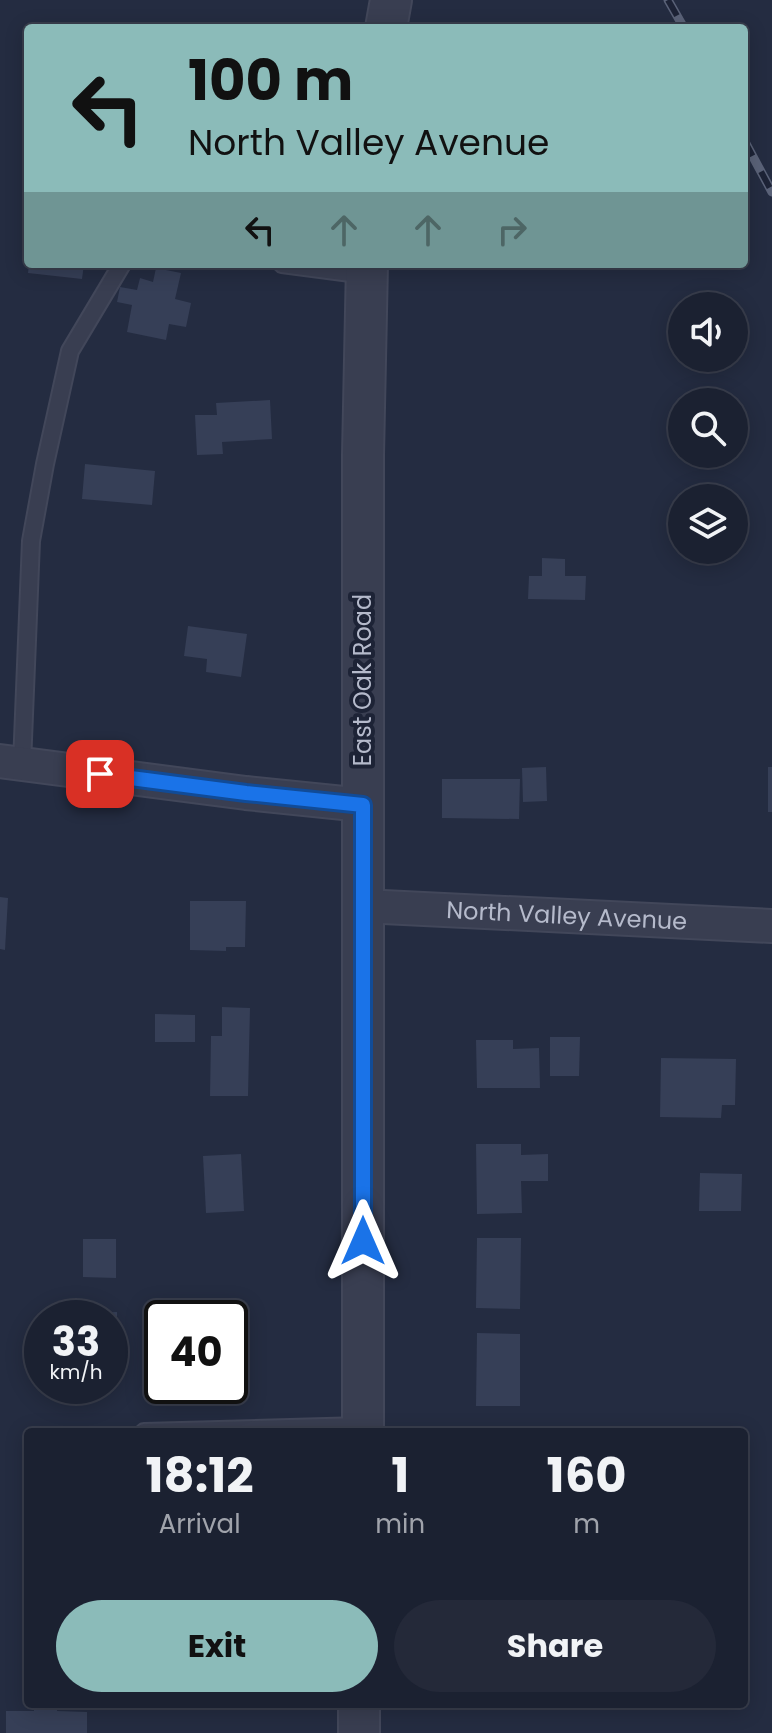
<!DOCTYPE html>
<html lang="en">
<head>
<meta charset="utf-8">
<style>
  :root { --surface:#1b2131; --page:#242939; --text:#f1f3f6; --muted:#a0a3ab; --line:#393e4d; --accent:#8bbbb9 }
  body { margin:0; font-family:Poppins,sans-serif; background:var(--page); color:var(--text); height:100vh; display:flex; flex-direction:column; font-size:30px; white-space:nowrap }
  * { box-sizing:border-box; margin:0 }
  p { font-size:26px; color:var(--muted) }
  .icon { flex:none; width:44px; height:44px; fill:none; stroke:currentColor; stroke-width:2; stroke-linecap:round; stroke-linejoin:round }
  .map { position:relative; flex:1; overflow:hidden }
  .panel { position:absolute; left:24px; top:1428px; width:724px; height:280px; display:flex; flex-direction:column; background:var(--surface); border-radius:8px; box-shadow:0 4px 20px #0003,0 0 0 2px var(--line) }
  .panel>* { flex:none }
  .hud { position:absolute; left:24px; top:24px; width:724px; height:244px; border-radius:8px; box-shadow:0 4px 20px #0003,0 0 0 2px var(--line); background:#8bbbb9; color:#111; overflow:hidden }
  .buttons { position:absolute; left:668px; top:292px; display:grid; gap:16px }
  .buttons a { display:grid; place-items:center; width:80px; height:80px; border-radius:50%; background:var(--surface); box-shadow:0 4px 20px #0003,0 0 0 2px var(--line); font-size:40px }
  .speed { position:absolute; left:24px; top:1300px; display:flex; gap:16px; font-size:40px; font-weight:700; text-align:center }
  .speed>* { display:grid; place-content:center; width:104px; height:104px; border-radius:50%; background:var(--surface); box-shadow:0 4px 20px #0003,0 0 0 2px var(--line); line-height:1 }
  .speed small { font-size:20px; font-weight:400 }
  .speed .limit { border:4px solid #111; border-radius:12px; background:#fff; color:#111 }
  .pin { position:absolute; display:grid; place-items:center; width:68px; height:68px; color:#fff; margin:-34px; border-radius:16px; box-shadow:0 4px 12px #0006 }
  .me { position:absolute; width:88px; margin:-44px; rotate:0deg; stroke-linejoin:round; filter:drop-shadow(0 0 6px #0008) }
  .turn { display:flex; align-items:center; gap:28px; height:168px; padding:0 32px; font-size:36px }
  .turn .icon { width:104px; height:104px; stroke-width:2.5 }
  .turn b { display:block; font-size:56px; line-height:68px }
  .lanes { display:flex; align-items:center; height:76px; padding:0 32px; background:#0003; justify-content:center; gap:40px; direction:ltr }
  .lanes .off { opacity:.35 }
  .eta { display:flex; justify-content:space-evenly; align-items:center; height:136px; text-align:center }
  .eta b { font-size:48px; font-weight:700; line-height:56px }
  .primary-button { display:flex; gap:16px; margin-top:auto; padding:16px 32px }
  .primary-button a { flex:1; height:92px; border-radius:48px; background:var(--accent); color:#111; font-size:32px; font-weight:700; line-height:92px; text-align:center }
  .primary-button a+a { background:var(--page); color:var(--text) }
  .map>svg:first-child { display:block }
</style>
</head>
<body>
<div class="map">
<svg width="772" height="1733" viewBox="0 0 772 1733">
  <rect width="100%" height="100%" fill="#242c41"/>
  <g fill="#363f57">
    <path d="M29,264H84L82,279L28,273Z"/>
    <path d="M156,268L181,273L175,299L191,303L186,327L169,324L166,340L127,332L132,305L117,302L120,287L137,290L140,278L153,282Z"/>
    <path d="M270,400L272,439L222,442L223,454L197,455L195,415H217L216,403Z"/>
    <path d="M85,464L155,471L152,505L82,499Z"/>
    <path d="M542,558L565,559V576H586L585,600L528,599L529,576H542Z"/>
    <path d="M188,626L247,634L241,677L206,672L207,659L184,656Z"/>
    <path d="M546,767L547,801L523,802L522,768Z"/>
    <rect x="768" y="767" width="4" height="45"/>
    <path d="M442,779H520L519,819L442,818Z"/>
    <path d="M0,897L8,898L5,950L0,949Z"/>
    <path d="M190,901H246L245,947H226V951L190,950Z"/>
    <path d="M222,1007L250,1008L248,1096H210L211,1036H222Z"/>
    <path d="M155,1014L195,1015V1042H155Z"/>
    <path d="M550,1037H580L579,1076H550Z"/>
    <path d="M476,1040H513V1049L539,1048L540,1088H477Z"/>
    <path d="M661,1058L736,1059L735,1105H722L721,1118L660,1117Z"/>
    <path d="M476,1144H521V1155L548,1154V1181H521L522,1213L477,1214Z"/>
    <path d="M241,1154L244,1211L206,1213L203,1156Z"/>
    <path d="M700,1173L742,1174L741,1211H699Z"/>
    <path d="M477,1238H521L520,1309L476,1308Z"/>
    <path d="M83,1239H116V1278L83,1277Z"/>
    <path d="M117,1312V1343H110V1318H83V1313Z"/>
    <path d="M477,1333L520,1334V1406H476Z"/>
    <path d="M193,1386H229V1395L194,1394Z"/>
    <path d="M34,1704H57V1711L87,1712V1733H6V1711H34Z"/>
  </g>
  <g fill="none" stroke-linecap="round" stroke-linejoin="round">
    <defs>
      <g id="service">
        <path d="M282,264L366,275"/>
        <path d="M22,764L31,541L45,464L70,351L122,264"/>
        <path d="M144,1432L362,1426"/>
      </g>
      <g id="minor">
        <path d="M0,761L246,793L363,805"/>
        <path id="s1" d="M363,906L772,926"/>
      </g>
      <g id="tertiary">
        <path d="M386,28L391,0"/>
        <path d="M363,1432V455L367,264"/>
        <path d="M359,1733V1704"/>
      </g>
    </defs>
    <use href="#service" stroke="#42475a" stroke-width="20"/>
    <use href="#minor" stroke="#42475a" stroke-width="36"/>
    <use href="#tertiary" stroke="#42475a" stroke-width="44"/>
    <use href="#service" stroke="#393e51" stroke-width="16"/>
    <use href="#minor" stroke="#393e51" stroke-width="32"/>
    <use href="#tertiary" stroke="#393e51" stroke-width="40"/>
    <defs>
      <g id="rail">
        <path d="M668,0L684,28"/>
        <path d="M744,140L772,192"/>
      </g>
    </defs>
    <use href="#rail" stroke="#5a6278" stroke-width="9"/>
    <use href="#rail" stroke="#1d2336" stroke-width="6" stroke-dasharray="18" stroke-linecap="butt"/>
  </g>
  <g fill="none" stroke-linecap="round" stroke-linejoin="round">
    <defs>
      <path id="route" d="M100,774L246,793L363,805V1241"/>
    </defs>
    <use href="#route" stroke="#114b97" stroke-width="20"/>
    <use href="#route" stroke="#1a73e8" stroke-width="14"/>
  </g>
  <g text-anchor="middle" stroke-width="8" stroke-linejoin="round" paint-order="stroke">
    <g font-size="24" fill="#b5bacb" stroke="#1d2336">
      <text transform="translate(363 680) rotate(-90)" y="8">East Oak Road</text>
      <text dy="8" stroke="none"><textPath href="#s1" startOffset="204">North Valley Avenue</textPath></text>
    </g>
  </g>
</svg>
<div class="buttons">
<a><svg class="icon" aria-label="sound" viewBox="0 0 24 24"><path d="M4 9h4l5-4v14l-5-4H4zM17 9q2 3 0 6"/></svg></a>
<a><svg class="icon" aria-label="search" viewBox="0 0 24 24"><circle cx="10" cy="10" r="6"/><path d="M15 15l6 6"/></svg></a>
<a><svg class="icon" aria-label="layers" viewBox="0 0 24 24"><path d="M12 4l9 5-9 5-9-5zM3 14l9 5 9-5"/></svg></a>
</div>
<div class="speed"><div>33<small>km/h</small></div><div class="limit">40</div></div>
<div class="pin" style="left:100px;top:774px;background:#d93025"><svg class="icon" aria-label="arrive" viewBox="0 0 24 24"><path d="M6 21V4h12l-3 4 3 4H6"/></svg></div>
<svg class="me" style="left:363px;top:1241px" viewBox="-20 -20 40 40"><path d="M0-17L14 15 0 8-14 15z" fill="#1a73e8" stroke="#fff" stroke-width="4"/></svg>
<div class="hud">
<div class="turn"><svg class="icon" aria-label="left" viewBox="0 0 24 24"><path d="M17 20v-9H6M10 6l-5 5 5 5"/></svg><div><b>100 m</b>North Valley Avenue</div></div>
<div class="lanes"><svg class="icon" aria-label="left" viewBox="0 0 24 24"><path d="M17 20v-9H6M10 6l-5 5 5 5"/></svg><svg class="icon off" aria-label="ahead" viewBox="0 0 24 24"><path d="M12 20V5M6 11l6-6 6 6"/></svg><svg class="icon off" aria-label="ahead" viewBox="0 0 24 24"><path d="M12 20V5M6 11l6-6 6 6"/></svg><svg class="icon off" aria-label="right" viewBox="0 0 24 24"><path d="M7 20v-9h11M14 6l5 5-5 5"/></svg></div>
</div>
<section class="panel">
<div class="eta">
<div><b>18:12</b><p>Arrival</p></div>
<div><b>1</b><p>min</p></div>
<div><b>160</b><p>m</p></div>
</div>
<div class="primary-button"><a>Exit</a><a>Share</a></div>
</section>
</div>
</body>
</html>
